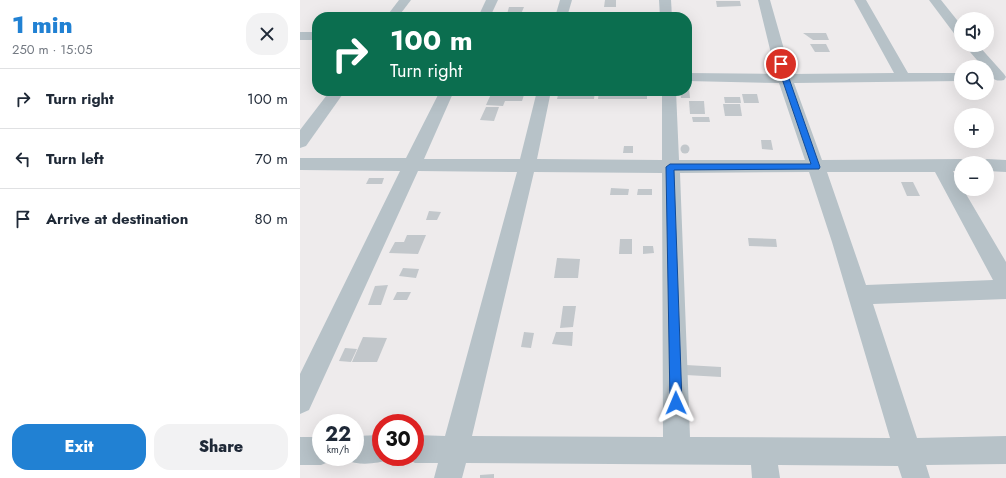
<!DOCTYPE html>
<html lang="en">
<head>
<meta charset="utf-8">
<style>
  :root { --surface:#fff; --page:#f2f2f3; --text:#1f2937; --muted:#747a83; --line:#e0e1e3; --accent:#2181d3 }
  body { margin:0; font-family:Jost,sans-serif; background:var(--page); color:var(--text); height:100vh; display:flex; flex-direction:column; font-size:15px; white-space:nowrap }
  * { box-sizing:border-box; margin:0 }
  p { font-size:13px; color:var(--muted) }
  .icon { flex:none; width:22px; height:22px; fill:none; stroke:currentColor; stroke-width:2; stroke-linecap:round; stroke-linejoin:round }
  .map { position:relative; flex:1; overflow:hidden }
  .details { display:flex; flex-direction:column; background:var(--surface); width:300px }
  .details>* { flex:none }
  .guide { position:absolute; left:12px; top:12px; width:380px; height:84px; border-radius:16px; box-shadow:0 4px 16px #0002; background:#0b6e4f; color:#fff; overflow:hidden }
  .controls { position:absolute; left:654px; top:12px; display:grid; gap:8px }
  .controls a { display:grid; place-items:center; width:40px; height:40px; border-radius:50%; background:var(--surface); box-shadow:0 4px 16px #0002; font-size:20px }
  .speed { position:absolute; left:12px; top:414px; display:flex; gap:8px; font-size:20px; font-weight:700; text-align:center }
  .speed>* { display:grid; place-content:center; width:52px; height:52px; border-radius:50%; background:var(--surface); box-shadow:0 4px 16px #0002; line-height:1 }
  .speed small { font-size:10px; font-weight:400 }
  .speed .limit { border:6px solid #d22; background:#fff; color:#111 }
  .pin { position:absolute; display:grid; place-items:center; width:34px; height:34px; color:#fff; margin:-17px; border:2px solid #fff; border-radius:50%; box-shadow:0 1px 4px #0007 }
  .me { position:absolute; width:44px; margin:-22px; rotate:359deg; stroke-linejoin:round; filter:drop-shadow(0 0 3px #0008) }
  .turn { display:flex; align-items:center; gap:14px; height:84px; padding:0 12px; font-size:18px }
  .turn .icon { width:52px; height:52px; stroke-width:2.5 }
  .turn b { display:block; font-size:28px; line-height:34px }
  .round { display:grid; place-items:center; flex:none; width:42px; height:42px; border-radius:16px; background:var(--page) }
  .summary { display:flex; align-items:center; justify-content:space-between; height:68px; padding:0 12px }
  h1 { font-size:24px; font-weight:800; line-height:30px; color:var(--accent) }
  .cta { display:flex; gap:8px; margin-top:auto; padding:8px 12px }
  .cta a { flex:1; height:46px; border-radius:16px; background:var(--accent); color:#fff; font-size:16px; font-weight:800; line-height:46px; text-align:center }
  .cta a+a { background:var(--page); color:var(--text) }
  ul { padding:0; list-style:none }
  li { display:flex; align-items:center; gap:12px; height:60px; padding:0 12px; border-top:1px solid var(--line) }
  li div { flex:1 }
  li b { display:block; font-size:15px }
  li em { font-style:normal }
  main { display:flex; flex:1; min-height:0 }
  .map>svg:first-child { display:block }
</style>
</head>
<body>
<main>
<section class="details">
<div class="summary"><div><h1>1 min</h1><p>250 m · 15:05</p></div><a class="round"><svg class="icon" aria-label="close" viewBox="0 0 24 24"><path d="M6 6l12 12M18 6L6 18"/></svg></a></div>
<ul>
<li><svg class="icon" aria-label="right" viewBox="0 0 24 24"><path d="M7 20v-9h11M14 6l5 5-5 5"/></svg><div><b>Turn right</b></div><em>100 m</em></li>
<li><svg class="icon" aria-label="left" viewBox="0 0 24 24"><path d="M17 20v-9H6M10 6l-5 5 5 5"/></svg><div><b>Turn left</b></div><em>70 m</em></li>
<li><svg class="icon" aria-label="arrive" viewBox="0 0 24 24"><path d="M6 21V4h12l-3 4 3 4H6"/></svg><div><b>Arrive at destination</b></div><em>80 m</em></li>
</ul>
<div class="cta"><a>Exit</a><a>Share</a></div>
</section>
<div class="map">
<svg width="706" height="478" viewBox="0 0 706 478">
  <rect width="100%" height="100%" fill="#eeebec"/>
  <g fill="#c2c7cb">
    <path d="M305,0H316V7H304Z"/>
    <path d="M416,1H440L441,6L417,7Z"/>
    <path d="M209,7H224L221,14H207Z"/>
    <path d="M503,33H526L529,40H513Z"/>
    <path d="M510,44H526L530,52H515Z"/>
    <path d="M387,88H389L390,98H381L380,91H387Z"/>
    <path d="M259,91H295L294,99H257Z"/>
    <path d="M299,91H347V99H298Z"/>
    <path d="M191,94L208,95H224L222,101H205L203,106L186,105Z"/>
    <path d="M442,94H457L459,103H444Z"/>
    <path d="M424,97H440L441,103H425Z"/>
    <path d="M389,101H404L405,114H390Z"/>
    <path d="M423,104H440L442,116H425Z"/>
    <path d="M186,107H199L194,121L180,120Z"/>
    <path d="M392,117H409L410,122H393Z"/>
    <path d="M461,140H471L473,150L462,149Z"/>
    <circle cx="385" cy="149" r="4.5"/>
    <path d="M324,146H333V153H323Z"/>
    <path d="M69,178H84L82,184H66Z"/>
    <path d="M601,182H613L620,196H607Z"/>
    <path d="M311,188L329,189L328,195H310Z"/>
    <path d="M338,189H352V195H337Z"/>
    <path d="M129,211L141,212L137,220H126Z"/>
    <path d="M107,235H126L118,254L89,253L95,242H104Z"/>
    <path d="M448,238L476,239L477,247L449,246Z"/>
    <path d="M320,239H332V254H319Z"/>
    <path d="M343,246H353L354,253L343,254Z"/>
    <path d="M257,258L280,259L278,278H254Z"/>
    <path d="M103,268L119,269L116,278L99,276Z"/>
    <path d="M88,285L81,305H68L75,286Z"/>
    <path d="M97,292H111L107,300H93Z"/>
    <path d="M263,306H276L273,327L260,328Z"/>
    <path d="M224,332L234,333L231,348L221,347Z"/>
    <path d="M256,332H273L272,346L252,344Z"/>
    <path d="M63,337L87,338L77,362H52Z"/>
    <path d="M45,348L57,349L51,362L39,361Z"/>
    <path d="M386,365L421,367V377L386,375Z"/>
    <path d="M194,474V478H180V475Z"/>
  </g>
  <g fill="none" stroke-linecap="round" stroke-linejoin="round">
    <g fill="#b7c2c8" fill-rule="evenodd">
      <path d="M99,0H111L98,17H86Z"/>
      <path d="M186,0H198L190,17H178Z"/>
      <path d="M260,0H272L267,17H255Z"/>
      <path d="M359,0H371L372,17H360Z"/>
      <path d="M458,0H470L491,74L594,73L554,0H566L608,73H661V81L494,83L522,160L661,159L667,160L669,163H661V171H653L661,186V189H663L706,262V299L573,304L617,438L706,436V464L626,465L630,478H602L598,466L478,465L480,478H452L451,465L166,463L162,478H134L138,463H115L105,457H115V435L145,436L217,172L118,171L9,410L0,414V374L100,171L0,170V158H106L140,91H154L124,159H220L237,91H251L237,159L362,160V91H376L379,160H505L479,83L387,81V73L476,74ZM234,172L362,173L363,437L172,436ZM509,172L532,242L590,438L390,437L380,173ZM527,172H635L693,280L566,285Z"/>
      <path d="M629,0H641L661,25V37L656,36Z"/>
      <rect x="0" y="32" width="17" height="8"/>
      <path d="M664,45H678L704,74L706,77L704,80C695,82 693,79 687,72V67H683Z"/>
      <path d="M30,91H45L6,146L0,148V130Z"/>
      <path d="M687,159L706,160V172L687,171V163H679L681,160Z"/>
      <path d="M81,435V457H91V459C76,464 60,466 45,460L44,457H55V436Z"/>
      <path d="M0,437H21V457H32L31,461L21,465H0Z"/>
    </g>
  </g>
  <path fill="#1a73e8" stroke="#114b97" d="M481,62L484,64L520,167L519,169L374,170L382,403L380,407L376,409L372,407L370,403L366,167L370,164H511L477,64Z"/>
</svg>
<div class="controls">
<a><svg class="icon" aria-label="sound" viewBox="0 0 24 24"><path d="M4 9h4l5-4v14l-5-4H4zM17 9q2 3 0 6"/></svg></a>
<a><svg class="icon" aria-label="search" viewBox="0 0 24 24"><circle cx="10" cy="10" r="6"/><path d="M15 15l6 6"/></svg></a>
<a>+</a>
<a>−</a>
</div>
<div class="speed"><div>22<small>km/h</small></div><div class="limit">30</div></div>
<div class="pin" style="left:481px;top:64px;background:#d93025"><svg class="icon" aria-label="arrive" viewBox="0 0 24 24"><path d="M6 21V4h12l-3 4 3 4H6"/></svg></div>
<svg class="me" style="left:376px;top:403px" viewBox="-20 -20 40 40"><path d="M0-17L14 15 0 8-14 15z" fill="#1a73e8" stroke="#fff" stroke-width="4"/></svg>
<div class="guide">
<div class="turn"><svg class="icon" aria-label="right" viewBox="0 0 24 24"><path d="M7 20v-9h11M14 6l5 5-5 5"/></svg><div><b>100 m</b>Turn right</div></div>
</div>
</div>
</main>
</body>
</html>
